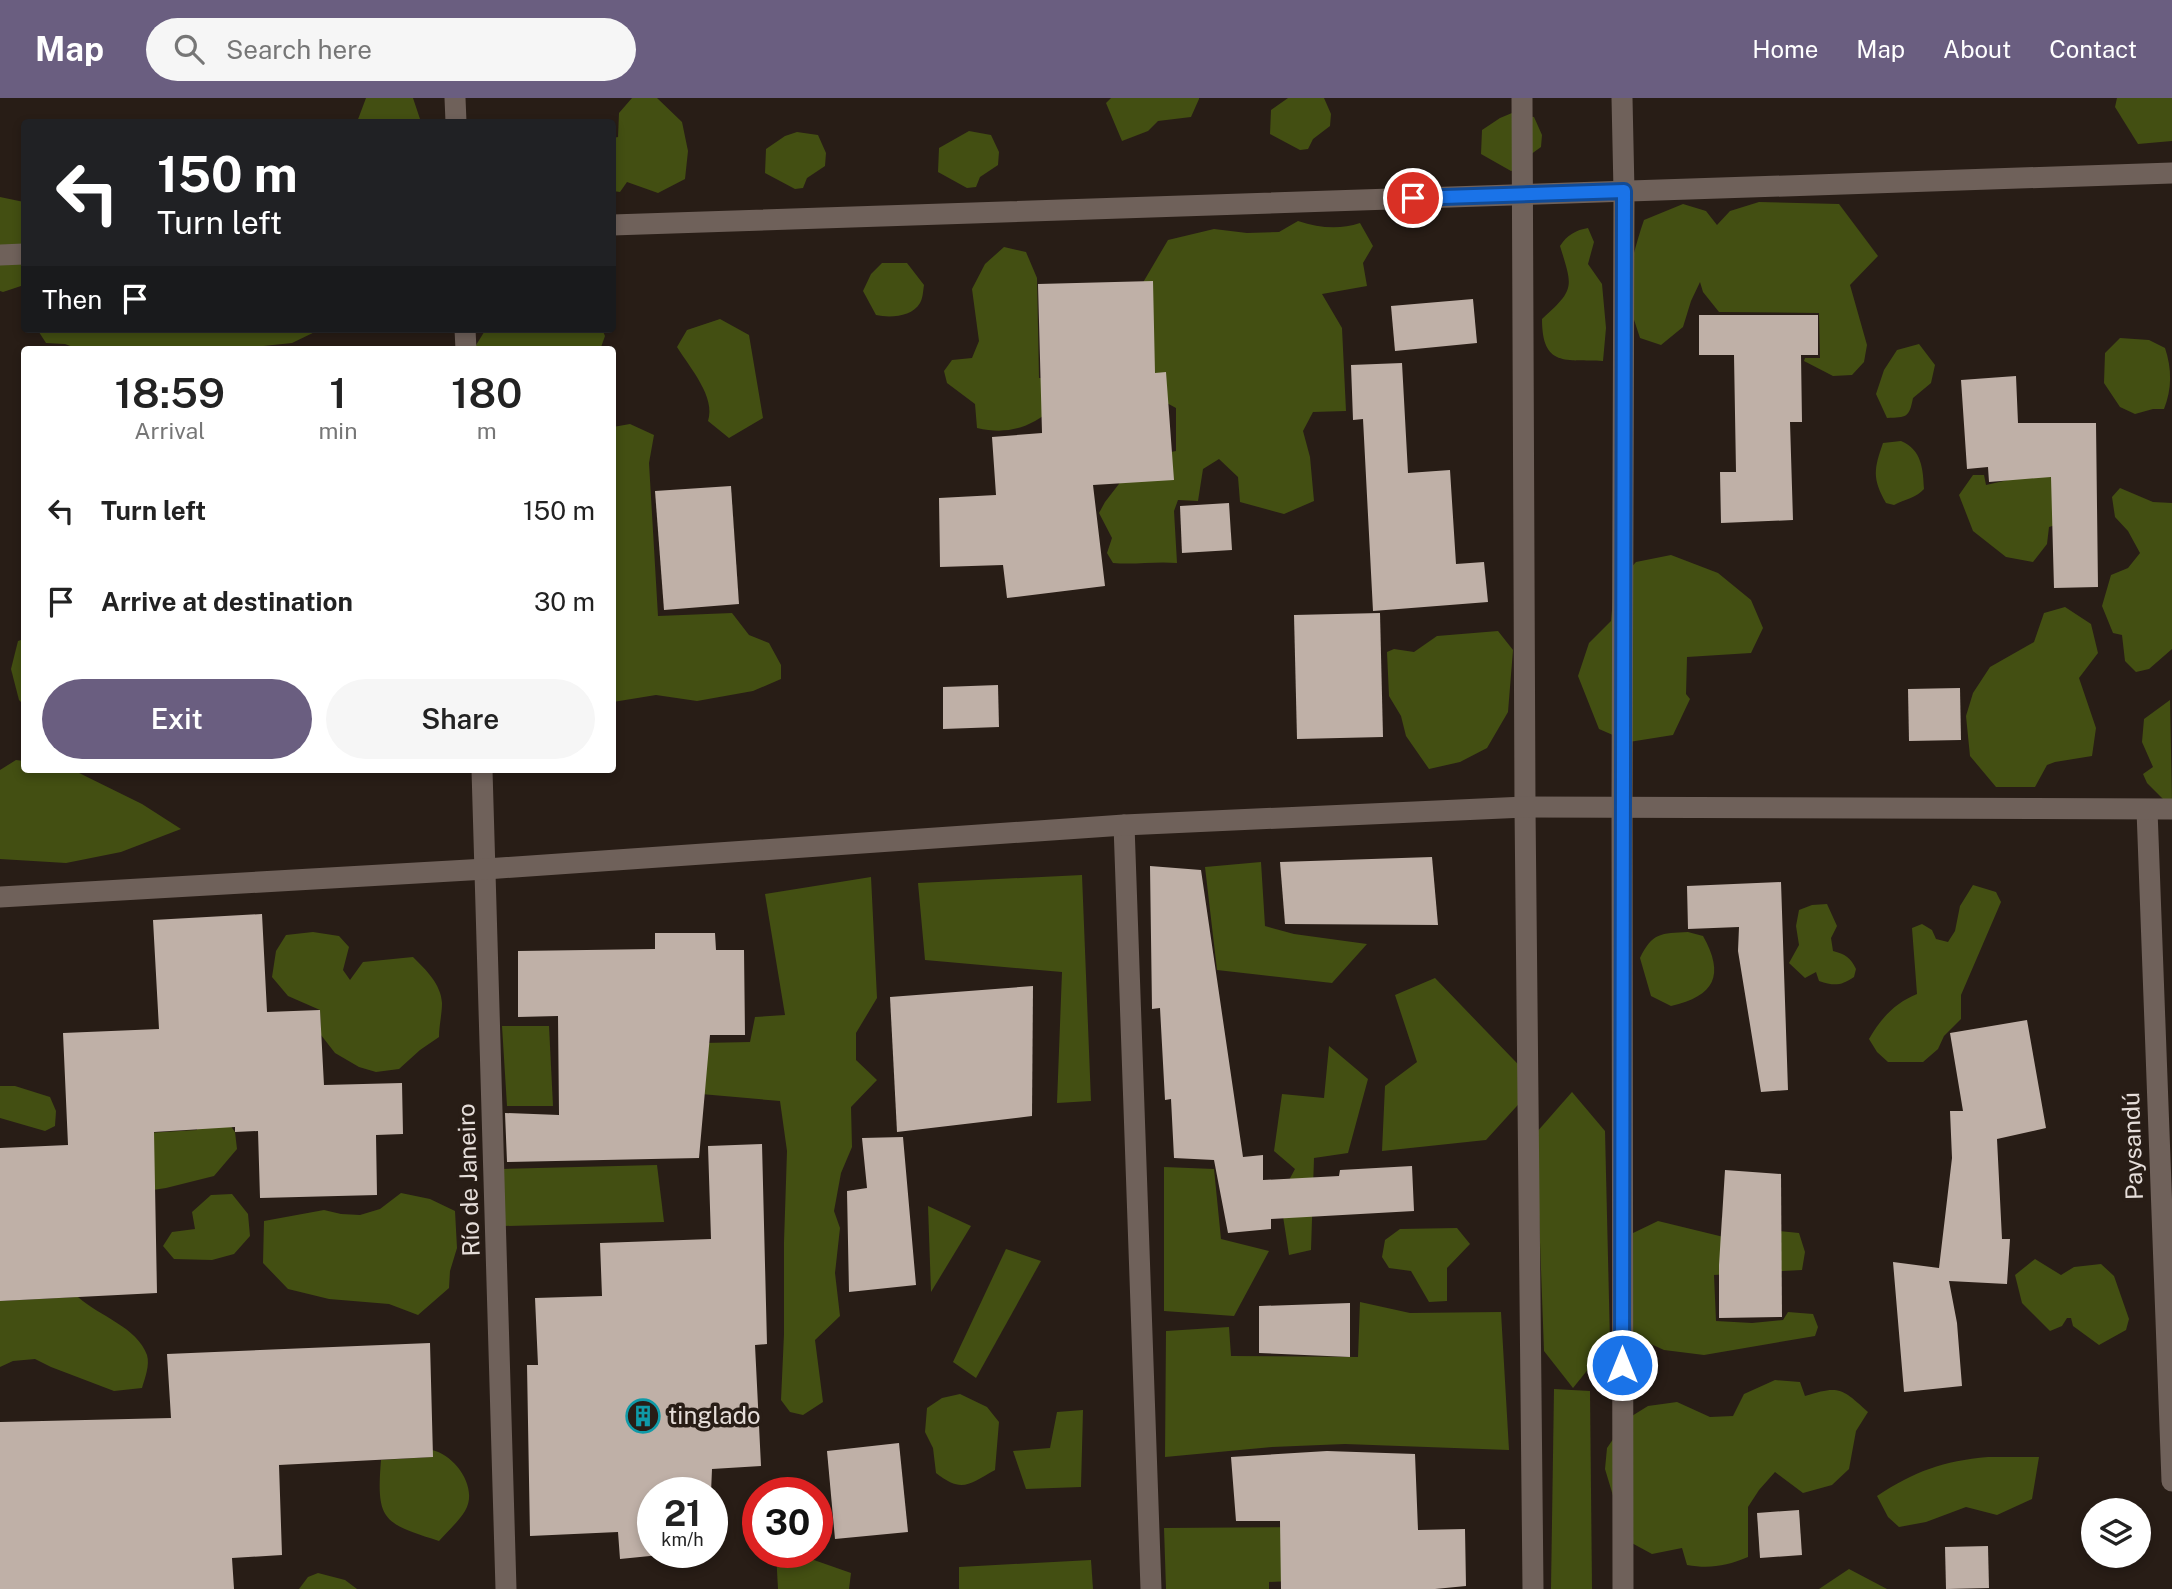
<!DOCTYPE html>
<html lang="en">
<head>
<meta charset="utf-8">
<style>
  :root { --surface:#fff; --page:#f6f6f6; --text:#222; --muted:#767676; --accent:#6a5e80 }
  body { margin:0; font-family:"Public Sans",sans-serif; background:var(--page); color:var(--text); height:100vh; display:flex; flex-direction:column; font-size:26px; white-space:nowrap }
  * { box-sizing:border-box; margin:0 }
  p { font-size:23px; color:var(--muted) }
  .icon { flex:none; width:38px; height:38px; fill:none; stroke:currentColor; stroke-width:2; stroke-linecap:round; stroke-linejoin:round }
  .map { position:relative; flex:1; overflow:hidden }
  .sheet { position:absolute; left:21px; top:248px; width:595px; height:427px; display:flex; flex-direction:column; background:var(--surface); border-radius:7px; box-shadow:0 4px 10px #0003 }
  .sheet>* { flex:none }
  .banner { position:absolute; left:21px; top:21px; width:595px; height:214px; border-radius:7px; box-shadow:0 4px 10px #0003; background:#202124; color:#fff; overflow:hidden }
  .fabs { position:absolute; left:2081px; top:1400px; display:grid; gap:14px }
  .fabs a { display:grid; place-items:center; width:70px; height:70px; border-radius:50%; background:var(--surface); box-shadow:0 4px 10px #0003; font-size:35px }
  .speed { position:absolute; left:637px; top:1379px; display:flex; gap:14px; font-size:35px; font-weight:700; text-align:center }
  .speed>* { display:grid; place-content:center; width:91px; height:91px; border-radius:50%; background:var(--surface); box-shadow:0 4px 10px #0003; line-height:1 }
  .speed small { font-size:18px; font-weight:400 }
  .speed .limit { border:10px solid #d22; background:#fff; color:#111 }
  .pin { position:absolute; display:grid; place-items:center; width:60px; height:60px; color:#fff; margin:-30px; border:4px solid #fff; border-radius:50%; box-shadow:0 2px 7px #0007 }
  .me { position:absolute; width:77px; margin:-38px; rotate:0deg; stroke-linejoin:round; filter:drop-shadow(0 0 5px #0008) }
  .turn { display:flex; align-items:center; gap:24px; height:147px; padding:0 21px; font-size:32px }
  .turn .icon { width:91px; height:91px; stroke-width:2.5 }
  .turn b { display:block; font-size:49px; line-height:60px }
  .then { display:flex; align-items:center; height:66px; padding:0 21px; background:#0003; gap:14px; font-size:26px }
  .eta { display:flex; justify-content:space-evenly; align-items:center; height:119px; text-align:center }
  .eta b { font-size:42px; font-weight:600; line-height:49px }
  .cta { display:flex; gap:14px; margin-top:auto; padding:14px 21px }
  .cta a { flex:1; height:80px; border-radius:42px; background:var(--accent); color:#fff; font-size:28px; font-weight:600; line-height:80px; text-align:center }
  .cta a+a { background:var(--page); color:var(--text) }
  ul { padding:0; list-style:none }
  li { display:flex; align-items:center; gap:21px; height:91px; padding:0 21px }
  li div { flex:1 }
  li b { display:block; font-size:26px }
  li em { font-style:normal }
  header { display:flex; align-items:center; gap:42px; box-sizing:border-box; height:98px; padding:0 35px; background:var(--accent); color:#fff }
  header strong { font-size:33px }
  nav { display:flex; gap:38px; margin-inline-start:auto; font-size:24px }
  .search { width:490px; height:63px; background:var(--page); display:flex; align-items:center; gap:18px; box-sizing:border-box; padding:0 24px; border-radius:38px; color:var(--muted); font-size:26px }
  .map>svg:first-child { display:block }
</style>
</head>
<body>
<header>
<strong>Map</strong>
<div class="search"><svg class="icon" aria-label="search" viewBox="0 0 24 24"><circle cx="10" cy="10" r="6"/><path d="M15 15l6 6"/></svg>Search here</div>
<nav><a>Home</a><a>Map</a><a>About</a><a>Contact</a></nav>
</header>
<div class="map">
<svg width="2172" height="1491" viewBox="0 0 2172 1491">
  <rect width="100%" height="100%" fill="#281d16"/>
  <g fill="#434f12">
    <path d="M366,0H413L421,24H357Z"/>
    <path d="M632,0H657L682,24L688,53L685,81L658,95L627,84L620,94L613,93V40L618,39L619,15Z"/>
    <path d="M1111,0H1199V1L1191,19L1158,23L1148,33L1122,43L1106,5Z"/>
    <path d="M1288,0H1324L1331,16L1330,28L1313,41L1308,51L1300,52L1270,36L1271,12Z"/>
    <path d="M2117,0H2172V43L2138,46L2115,9Z"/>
    <path d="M1512,15L1534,19L1542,37L1541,49L1523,62L1519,71L1511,73L1481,56L1482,32L1500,20Z"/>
    <path d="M969,33L991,37L999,54L998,67L980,79L976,89L967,90L938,74L939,50Z"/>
    <path d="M797,34L818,37L826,55L825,68L807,80L803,90L795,91L765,75L766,51L785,38Z"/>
    <path d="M0,99L24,104V187L3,194L0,193Z"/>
    <path d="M1759,104L1839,106L1878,158L1850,187L1867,247L1864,264L1852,277L1833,278L1804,263L1805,260H1820L1819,215L1719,214L1703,194L1700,184L1691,203L1683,229L1661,247L1640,240L1623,188C1632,167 1636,144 1644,122L1683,106L1706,113L1717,127L1730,113Z"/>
    <path d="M1298,123C1320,130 1339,132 1360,125L1373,148L1363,165L1367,188L1322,196L1342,230L1346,313L1313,314L1303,333L1310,359L1314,403L1284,416L1240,404L1238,379L1219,361L1203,371L1198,403L1178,402L1174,413L1177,465C1155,463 1135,467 1113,465L1107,455L1112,440L1099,415L1105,404L1139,360L1176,353V310L1141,291L1128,210L1168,142L1214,131L1247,135L1279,134Z"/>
    <path d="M1588,130L1594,144L1588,166L1602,186L1606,230L1603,263C1566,261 1542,270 1542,221C1575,191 1573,190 1560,148C1567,137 1576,132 1588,130Z"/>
    <path d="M1004,149L1026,154L1037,180L1039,280H1087C1052,311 1029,342 977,330L975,306L947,285L944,273L952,262L972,260L979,243L972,191L985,166Z"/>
    <path d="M882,165H907L924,187C923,193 923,200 920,205C912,219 890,220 876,217L863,193L871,176Z"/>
    <path d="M720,221L749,237L763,320L729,340L708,323C716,299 690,270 677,249L687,232Z"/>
    <path d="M37,231H321L292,245L253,249L193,250L192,252H81L65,246L46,245Z"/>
    <path d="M486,231H602L605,238L600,252H473Z"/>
    <path d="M2120,240L2149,242L2165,250C2172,271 2172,291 2164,311H2153L2135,316L2120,309L2104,285L2105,255Z"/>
    <path d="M1919,246L1935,267L1931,285L1913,300C1909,320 1907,319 1887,320L1876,296L1884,272L1897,252Z"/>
    <path d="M630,326L654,337L649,365L658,518L732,515L749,537L769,545L781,567V581L753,593L697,603L656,597L613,604V329Z"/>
    <path d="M1901,343C1922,352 1923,371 1924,391C1916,400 1905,401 1894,407L1886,405C1872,380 1874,371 1883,345Z"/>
    <path d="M2047,365L2072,422L2049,429L2047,446L2033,464L2006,459L1973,433L1959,397L1973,377H1984L1986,387L2008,382Z"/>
    <path d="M2120,390L2153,404L2172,405V551L2149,571L2136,574L2125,563L2122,537L2113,535L2102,508L2111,477L2128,470L2140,455L2128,433L2115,419L2112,399Z"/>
    <path d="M1671,457L1718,475L1751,502L1763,530L1751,555L1687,559L1686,596L1690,601L1673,637L1629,644L1599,631L1578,578L1589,545L1611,523L1614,489L1636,464Z"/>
    <path d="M2065,509L2091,526L2098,555L2079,580L2096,630L2092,658L2055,664L2047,667L2035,689H1996L1970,658L1966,618L1973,595L1990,569L2034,544L2044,515Z"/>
    <path d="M1498,533L1513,552L1508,614L1487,650L1460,664L1429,671L1406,638L1401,618L1389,598L1387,554L1394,551L1414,554L1437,538Z"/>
    <path d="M24,541V607L19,602L11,571L18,543Z"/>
    <path d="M2170,602L2172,704L2167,705L2147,685L2143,676L2153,669L2142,644L2144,621Z"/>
    <path d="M16,662L24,663V672H73L142,706L181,731L121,754L66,765L0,761V672Z"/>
    <path d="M1261,764L1265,828L1294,836L1367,846L1332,885L1217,872L1205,769Z"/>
    <path d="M1082,777L1091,1003L1057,1005L1062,874L925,862L918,785Z"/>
    <path d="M871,779L877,900L856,935V962L877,982L851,1009L852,1049L841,1075L834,1113L840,1130L835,1175L840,1218L815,1242L823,1304L803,1317L790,1314L781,1302L784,1236V1144L787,1053L780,1003L678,994L703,945L750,944L755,919L785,917L765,796Z"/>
    <path d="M1973,787L1996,794L2001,804L1961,897V921L1944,938L1938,951L1923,964H1888L1877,954L1869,941C1881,920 1895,905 1917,896L1912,830L1922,826L1932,832L1936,841L1948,844L1955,833L1960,808Z"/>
    <path d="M1827,806L1837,828L1831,840L1833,853C1845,856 1851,860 1856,871L1854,879C1841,888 1834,888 1819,883L1816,874L1805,880L1789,865L1799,847L1796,828L1799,812L1812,807Z"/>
    <path d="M313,834L339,838L349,849L343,872L350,882L363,864L413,859C426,872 441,886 442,905C442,916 439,928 439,939L420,952L399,971L376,974L359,969L335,955L321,937L320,912L288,898L272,879L276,853L286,837Z"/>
    <path d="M1688,834L1703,838C1725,877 1715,898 1671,908L1651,898L1640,860C1652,835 1661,835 1688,834Z"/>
    <path d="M1435,880L1537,986L1486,1042L1382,1053L1385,988L1417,964L1395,897Z"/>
    <path d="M502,928H549L553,1008H507Z"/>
    <path d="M1329,948L1368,981L1348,1055L1314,1060L1311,1152L1289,1157L1280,1099L1295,1071L1274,1053L1282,996L1324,1000Z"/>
    <path d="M195,987L220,1013L235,1034L237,1051L214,1078L166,1090L140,1094L130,1036L197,1032Z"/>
    <path d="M0,988H15L50,999L56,1013L55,1028L45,1033L0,1020Z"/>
    <path d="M1572,994L1605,1033L1610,1244L1573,1290L1544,1253L1536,1035Z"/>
    <path d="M657,1067L664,1124L504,1128L502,1071Z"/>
    <path d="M1164,1069L1214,1071L1221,1141L1269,1153L1234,1218L1164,1213Z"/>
    <path d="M401,1095L430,1101L455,1113L457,1150L450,1173L449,1190L418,1217L389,1206L329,1201L288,1191L263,1165L264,1123L324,1112L341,1116L360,1117L380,1111Z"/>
    <path d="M232,1096L248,1116L250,1138L234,1156L212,1162L174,1161L163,1148L172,1134L195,1131L192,1114L211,1097Z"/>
    <path d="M928,1108L971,1128L931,1194Z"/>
    <path d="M1658,1123L1736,1142L1779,1133L1799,1135L1805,1154L1802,1172L1714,1177L1716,1223L1752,1225L1783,1222L1788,1214L1813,1216L1818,1229L1815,1238L1704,1257L1664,1252L1633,1238L1631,1136Z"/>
    <path d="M1457,1130L1470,1146L1447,1170V1203L1429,1204L1411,1173L1389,1170L1382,1159L1385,1142L1400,1131Z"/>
    <path d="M1006,1151L1041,1163L976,1280L953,1264Z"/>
    <path d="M2035,1161L2061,1177L2074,1169L2101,1166L2114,1178L2129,1221L2126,1232L2099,1247L2073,1228L2071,1220H2067L2062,1228L2050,1233L2022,1205L2015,1177Z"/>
    <path d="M78,1199C99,1218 137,1229 147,1257C150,1267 145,1280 142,1290L114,1293L51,1269L35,1261L13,1263L0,1269V1203Z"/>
    <path d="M1360,1204L1410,1215L1501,1214L1509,1352L1345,1346L1272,1349L1165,1359L1166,1233L1229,1229L1231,1258L1358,1259Z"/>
    <path d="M1775,1282L1800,1284L1805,1298C1839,1287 1842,1290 1868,1314L1856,1333L1849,1371L1832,1387L1803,1395L1775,1374L1759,1392L1748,1409V1459C1726,1468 1710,1471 1687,1467L1682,1450L1652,1456L1617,1437L1614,1401L1605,1371L1607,1350L1627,1321L1648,1308L1677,1304L1710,1319L1733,1318L1744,1296Z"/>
    <path d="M1554,1291L1590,1293L1592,1491H1551Z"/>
    <path d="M960,1296L987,1309L999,1324L995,1372C968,1387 962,1395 936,1375L933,1350L925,1334L927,1310L942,1300Z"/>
    <path d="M1083,1312L1081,1389L1026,1391L1013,1353L1050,1350L1057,1314Z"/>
    <path d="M432,1352C455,1357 479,1390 465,1413C458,1424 447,1434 439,1443C383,1425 376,1423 381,1362L431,1359Z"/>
    <path d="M1988,1359H2039L2032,1401L1997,1417L1966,1409L1926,1424L1899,1429L1888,1419L1877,1398C1915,1373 1943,1363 1988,1359Z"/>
    <path d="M1333,1429L1335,1481L1269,1484V1491H1166L1164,1430Z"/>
    <path d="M776,1454H791L851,1475L849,1491H778Z"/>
    <path d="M1091,1462L1093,1491H959V1469Z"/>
    <path d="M1849,1471L1887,1491H1819Z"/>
    <path d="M318,1475L345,1482L357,1491H299L308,1479Z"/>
  </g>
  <g fill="#bfb0a7">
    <path d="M1153,183L1155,275L1166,274L1174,382L1093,387L1105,488L1007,500L1003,467L940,469L939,400L996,397L992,339L1042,335L1038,186Z"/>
    <path d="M1473,201L1477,245L1395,253L1391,208Z"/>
    <path d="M1699,217H1818V257H1801L1802,324H1790L1793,422L1721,425L1720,374H1736L1734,257H1699Z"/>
    <path d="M1402,265L1408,375L1450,372L1456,466L1484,464L1488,504L1373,513L1363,321L1353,322L1351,267Z"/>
    <path d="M2016,278L2018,325H2096L2098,489L2054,490L2051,379L1989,384L1988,369L1967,371L1961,282Z"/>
    <path d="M731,388L739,506L664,512L655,393Z"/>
    <path d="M1229,405L1232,452L1182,455L1180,408Z"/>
    <path d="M1380,515L1383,639L1297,641L1294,517Z"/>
    <path d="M998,587L999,629L943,631V589Z"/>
    <path d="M1960,590L1961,642L1909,643L1908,591Z"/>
    <path d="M1432,759L1438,827L1285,826L1280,764Z"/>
    <path d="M1150,768L1201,772L1243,1059L1263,1057V1082L1339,1078L1340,1072L1412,1068L1414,1113L1271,1121V1131L1228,1135L1214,1062L1174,1060L1171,1001L1165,1002L1160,910L1152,911Z"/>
    <path d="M1781,784L1788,992L1761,994L1738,853L1739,829L1688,831L1687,788Z"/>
    <path d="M262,816L267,914L320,912L324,987L402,985L403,1036L376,1037L377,1097L260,1100L258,1033L235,1034V1029L154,1034L157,1195L0,1203V1050L68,1047L63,935L159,931L153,822Z"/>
    <path d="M655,835H715L716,852H744L745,937H710L699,1060L507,1064L505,1015L559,1017L558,918L518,919V853L655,851Z"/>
    <path d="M1033,888L1032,1018L897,1034L890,899Z"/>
    <path d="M2027,922L2046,1030L1997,1041L2002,1141H2010L2007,1186L1949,1183L1957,1225L1962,1288L1904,1294L1893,1164L1939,1170L1952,1060L1950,1013H1963L1950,935Z"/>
    <path d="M903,1039L916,1187L849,1194L847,1093L867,1090L862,1040Z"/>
    <path d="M762,1046L767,1246L755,1247L761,1368L712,1371L711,1395H653V1454H690L620,1461L618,1434L530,1438L527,1267H538L535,1200L602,1198L600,1145L711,1141L708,1048Z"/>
    <path d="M1725,1072L1781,1076L1782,1219L1719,1220V1167Z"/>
    <path d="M1350,1205V1259L1259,1255V1208Z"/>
    <path d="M430,1245L433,1359L279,1367L282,1457L232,1460L234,1491H0V1324L171,1320L167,1256Z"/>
    <path d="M899,1345L908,1434L835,1441L827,1353Z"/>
    <path d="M1327,1353L1415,1356L1418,1432L1465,1431L1466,1488L1435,1491H1281L1280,1423H1236L1231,1359Z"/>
    <path d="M1799,1412L1802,1457L1760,1460L1757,1415Z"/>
    <path d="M1988,1448L1989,1490L1946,1491L1945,1449Z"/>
  </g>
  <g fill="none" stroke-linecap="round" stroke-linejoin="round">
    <g stroke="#6f615a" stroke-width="21">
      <path d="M455,0L456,24"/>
      <path d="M1522,0L1525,709L1533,1491"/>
      <path d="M1622,0L1624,93L1622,708L1623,1491"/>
      <path d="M612,127L2172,75"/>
      <path d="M0,157L24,156"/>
      <path d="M465,231L466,252"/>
      <path d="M482,672L506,1491"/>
      <path d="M2147,712L2172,1383"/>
      <path d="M1124,727L1151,1491"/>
      <path d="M0,799L486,771L1124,727L1525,709L2172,711"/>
    </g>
  </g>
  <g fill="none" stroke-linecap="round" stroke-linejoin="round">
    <defs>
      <path id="route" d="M1413,100L1624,93L1622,1267"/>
    </defs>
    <use href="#route" stroke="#114b97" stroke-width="18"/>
    <use href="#route" stroke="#1a73e8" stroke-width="12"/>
  </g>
  <defs>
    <symbol id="building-ring" viewBox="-11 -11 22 22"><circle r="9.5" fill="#281d16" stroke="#0f9aa8" stroke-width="1.5"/><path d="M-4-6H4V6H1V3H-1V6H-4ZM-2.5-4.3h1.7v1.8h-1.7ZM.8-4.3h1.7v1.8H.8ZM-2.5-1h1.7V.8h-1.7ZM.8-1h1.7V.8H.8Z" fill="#0f9aa8"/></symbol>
  </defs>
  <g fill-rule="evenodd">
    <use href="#building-ring" x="624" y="1299" width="38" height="38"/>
  </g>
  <g text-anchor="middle" stroke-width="7" stroke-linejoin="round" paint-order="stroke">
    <g font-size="24" fill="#e6deda" stroke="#281d16">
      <text transform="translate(2133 1048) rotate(-92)" y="8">Paysandú</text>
      <text transform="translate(469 1082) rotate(-92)" y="8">Río de Janeiro</text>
    </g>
    <g font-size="24" fill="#e6deda" stroke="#281d16" text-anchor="start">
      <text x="668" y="1326">tinglado</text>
    </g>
  </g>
</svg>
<div class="fabs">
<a><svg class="icon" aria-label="layers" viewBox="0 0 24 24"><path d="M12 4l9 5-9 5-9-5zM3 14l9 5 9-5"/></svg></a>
</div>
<div class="speed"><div>21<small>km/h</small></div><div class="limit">30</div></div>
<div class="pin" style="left:1413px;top:100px;background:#d93025"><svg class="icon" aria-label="arrive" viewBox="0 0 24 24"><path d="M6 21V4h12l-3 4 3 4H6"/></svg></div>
<svg class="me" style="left:1622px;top:1267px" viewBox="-20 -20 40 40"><circle r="17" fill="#1a73e8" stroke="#fff" stroke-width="3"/><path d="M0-11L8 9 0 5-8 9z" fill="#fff"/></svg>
<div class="banner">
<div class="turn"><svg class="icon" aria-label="left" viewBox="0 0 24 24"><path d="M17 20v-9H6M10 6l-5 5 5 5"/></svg><div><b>150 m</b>Turn left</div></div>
<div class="then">Then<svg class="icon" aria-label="arrive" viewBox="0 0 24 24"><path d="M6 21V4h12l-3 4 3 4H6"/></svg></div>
</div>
<section class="sheet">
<div class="eta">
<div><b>18:59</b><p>Arrival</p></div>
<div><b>1</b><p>min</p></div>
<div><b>180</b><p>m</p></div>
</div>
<ul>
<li><svg class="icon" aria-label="left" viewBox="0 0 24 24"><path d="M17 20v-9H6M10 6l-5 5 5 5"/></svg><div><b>Turn left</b></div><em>150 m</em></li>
<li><svg class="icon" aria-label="arrive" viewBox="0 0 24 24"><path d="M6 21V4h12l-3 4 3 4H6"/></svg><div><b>Arrive at destination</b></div><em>30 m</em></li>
</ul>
<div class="cta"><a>Exit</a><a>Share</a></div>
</section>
</div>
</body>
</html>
